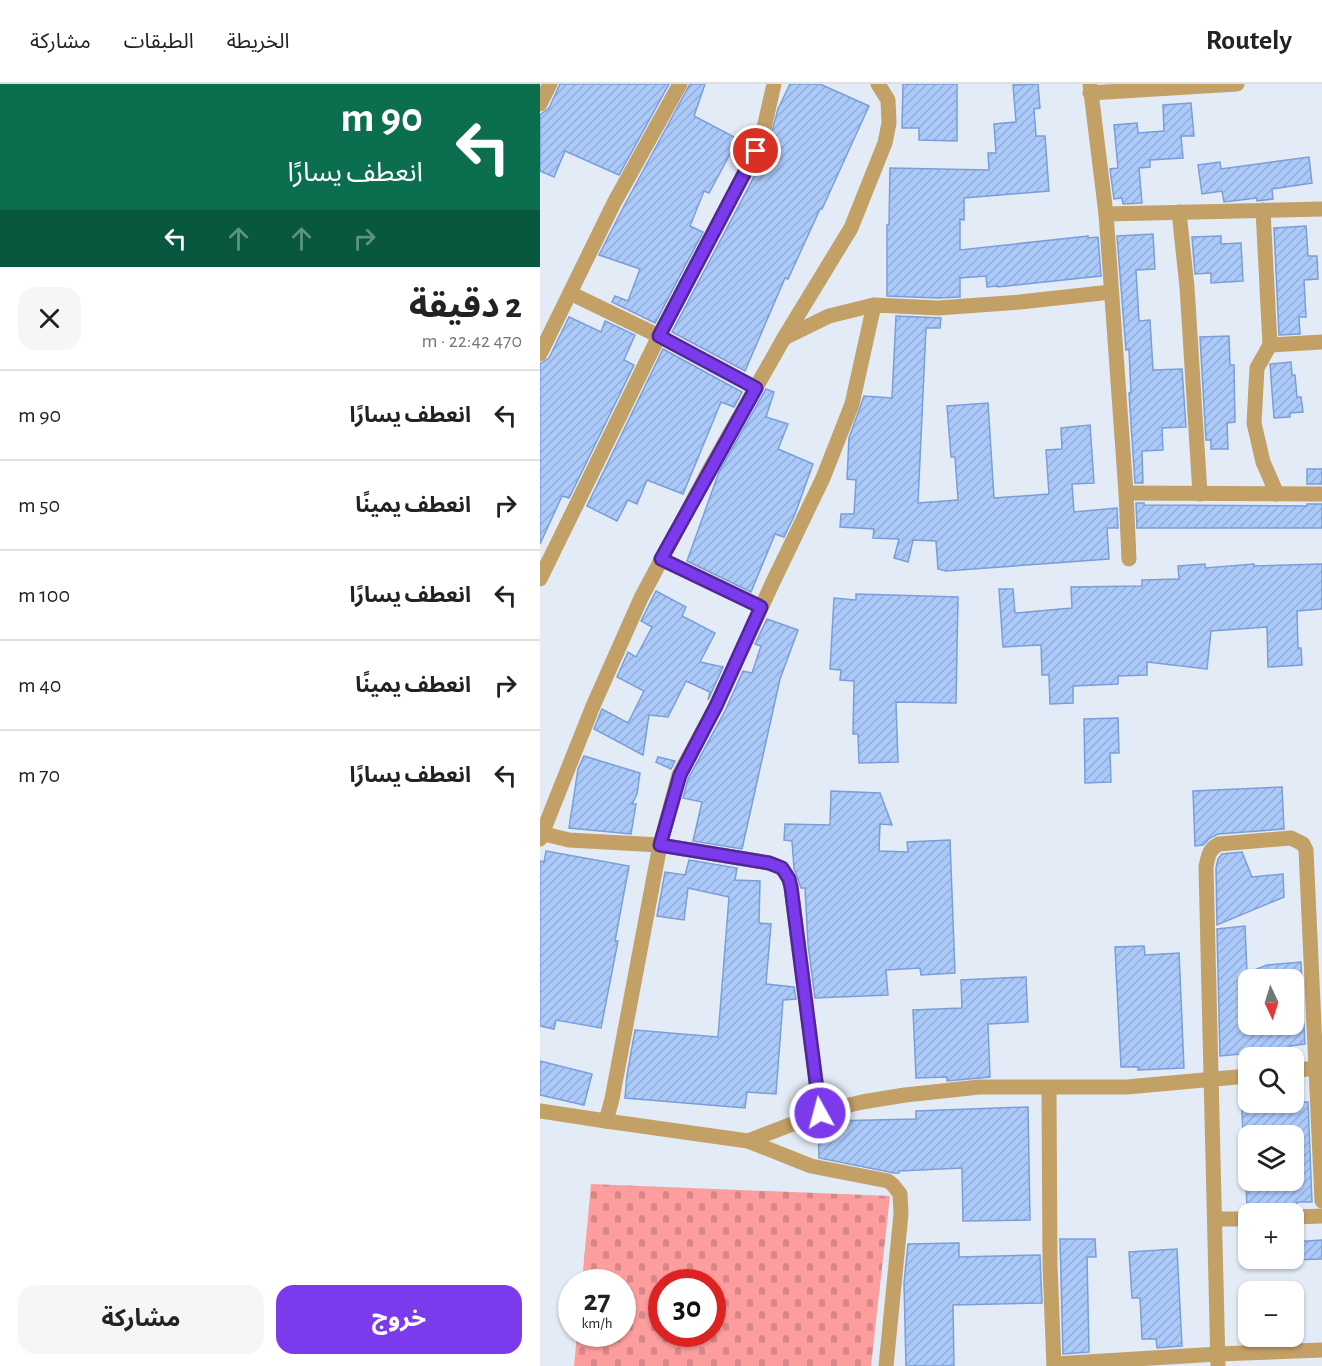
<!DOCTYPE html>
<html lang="ar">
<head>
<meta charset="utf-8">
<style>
  :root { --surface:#fff; --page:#f6f6f6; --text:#222; --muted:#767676; --line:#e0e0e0; --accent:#7c3aed }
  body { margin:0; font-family:"Alegreya Sans","Noto Sans Arabic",sans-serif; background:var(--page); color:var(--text); direction:rtl; height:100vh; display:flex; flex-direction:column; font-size:22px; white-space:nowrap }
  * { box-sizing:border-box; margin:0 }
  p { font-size:20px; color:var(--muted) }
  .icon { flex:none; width:33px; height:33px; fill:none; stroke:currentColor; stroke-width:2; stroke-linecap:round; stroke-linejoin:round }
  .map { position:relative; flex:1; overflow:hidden; direction:ltr }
  .sheet { display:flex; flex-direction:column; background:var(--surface); width:540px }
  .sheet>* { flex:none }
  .top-card { background:#0b6e4f; color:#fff; overflow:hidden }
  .needle { width:39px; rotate:176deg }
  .controls { position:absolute; left:698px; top:885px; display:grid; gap:12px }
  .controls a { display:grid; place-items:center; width:66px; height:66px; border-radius:12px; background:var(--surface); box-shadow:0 2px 4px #0004; font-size:30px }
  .speed { position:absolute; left:18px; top:1185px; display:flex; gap:12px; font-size:30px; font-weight:700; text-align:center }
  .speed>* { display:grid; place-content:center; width:78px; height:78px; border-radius:50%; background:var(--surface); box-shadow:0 2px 4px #0004; line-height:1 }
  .speed small { font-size:15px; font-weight:400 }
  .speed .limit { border:9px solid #d22; background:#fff; color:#111 }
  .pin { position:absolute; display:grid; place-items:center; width:51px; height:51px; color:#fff; margin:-26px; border:3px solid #fff; border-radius:50%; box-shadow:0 2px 6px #0007 }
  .me { position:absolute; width:66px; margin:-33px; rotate:353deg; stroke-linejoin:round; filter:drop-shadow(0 0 4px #0008) }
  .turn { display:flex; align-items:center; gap:21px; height:126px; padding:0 18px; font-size:27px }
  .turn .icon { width:78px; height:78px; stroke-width:2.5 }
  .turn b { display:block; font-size:42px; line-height:51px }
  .lanes { display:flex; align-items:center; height:57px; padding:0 18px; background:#0003; justify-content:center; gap:30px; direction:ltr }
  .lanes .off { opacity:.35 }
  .round { display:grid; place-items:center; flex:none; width:63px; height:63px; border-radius:18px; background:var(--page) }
  .summary { display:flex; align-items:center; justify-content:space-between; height:102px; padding:0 18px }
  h1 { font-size:36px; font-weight:700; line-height:45px }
  .primary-button { display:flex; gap:12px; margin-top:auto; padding:12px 18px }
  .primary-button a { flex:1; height:69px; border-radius:18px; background:var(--accent); color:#fff; font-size:24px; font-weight:700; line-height:69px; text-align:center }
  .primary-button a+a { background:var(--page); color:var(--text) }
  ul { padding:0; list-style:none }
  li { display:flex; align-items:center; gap:18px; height:90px; padding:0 18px; border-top:2px solid var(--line) }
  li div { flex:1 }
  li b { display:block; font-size:22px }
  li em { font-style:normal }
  header { display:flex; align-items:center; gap:36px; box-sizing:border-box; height:84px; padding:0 30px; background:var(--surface); border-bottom:2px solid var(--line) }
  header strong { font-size:28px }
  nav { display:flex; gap:33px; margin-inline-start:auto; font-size:21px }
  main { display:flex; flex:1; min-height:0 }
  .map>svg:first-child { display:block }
</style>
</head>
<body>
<header>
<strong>Routely</strong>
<nav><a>الخريطة</a><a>الطبقات</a><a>مشاركة</a></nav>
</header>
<main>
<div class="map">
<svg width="782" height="1282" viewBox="0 0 782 1282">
  <defs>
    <pattern id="cemetery-stones" width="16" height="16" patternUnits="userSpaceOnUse" patternTransform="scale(1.5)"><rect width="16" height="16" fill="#fd9d9e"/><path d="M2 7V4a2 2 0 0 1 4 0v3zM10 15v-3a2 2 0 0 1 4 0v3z" fill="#d88789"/></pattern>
    <pattern id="building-hatch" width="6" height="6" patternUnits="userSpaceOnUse" patternTransform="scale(1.5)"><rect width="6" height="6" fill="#abcafa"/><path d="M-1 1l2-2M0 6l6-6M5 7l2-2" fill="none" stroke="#92add7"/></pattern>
  </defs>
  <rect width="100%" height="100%" fill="#e3ebf7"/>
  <path fill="url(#cemetery-stones)" fill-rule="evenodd" d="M51,1100L350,1112L331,1282H34L37,1250H82V1198H42ZM122,1198H172V1250H122Z"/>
  <g fill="url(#building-hatch)" stroke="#799ed8" stroke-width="1.5">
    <path d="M20,0H129L79,91L25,67L14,93L0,87V31L9,24Z"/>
    <path d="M150,0H165L154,32L198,55L169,109L164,107L150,142L163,148L115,239L72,218L75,212L88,217L100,185L59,171L83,124Z"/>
    <path d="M250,0H280L329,22L282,125H280L248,195L245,194L205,287L132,248L225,72L238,25Z"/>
    <path d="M363,0H417V57L379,56V44H362Z"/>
    <path d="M498,0L500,24L494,25L496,52H505L509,107L424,114V136L420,135V166L548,152V154L558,153L561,192L458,203V202L447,203L446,192L420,194V213L398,214L347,212V141H349L350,84L449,86L448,69H456L454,40L476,38L473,1Z"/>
    <path d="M651,19L654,52H641L643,74L610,76V83L599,84L602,119L583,120L582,114L574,115L570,85L578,84L574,41L597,39L598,49L624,47L623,21Z"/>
    <path d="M769,73L772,99L732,105L733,115L717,117V114L684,118L682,107L662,110L658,81L680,78L681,85Z"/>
    <path d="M766,142L768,172H777L778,195L764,196L766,233H759L760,250L739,251L734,144Z"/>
    <path d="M613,150L615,185L596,186L599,237L610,236L613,286L642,285L646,343L622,344L623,366L602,367L603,399H595L589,309H591L589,265L586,266L577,152Z"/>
    <path d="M681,152V160L701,159L703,197L671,199V189L655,190L652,153Z"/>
    <path d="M356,232L401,234L400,244H386L378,419L418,416L415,373H411L407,322L448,319L454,414L509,410L506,366L522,365L521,344L550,341L554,399L532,400L534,428L577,424L578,444H567L569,475L406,487L398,485L396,457L373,456L368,478L354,474L359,455L333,454L334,445L300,443L301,430H314L316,396L307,395L309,354L324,312L352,314Z"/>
    <path d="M29,233L61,248L65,237L95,251L84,276L94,281L29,414L22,412L0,460V280L9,274Z"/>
    <path d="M689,252L690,281H694L695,338L687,339L688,365H671V356H666L660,253Z"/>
    <path d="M123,265L202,308L194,323L181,318L143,410L107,396L97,420L88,416L77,437L47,422Z"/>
    <path d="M751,278L752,291H755L757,313H761L763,328L750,329V333L734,334L730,280Z"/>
    <path d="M226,305L234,308L226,333L248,340L238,365L273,380L255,430L244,453L235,450L211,508L147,477L179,388Z"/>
    <rect x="767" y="385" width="15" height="15"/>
    <path d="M596,419H604V421L767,422V420H782V444H597Z"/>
    <path d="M665,480V484L714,480V482L782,480V525L757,527L758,564H761L762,581L728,583L727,543L671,547L667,585L607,578V591L578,592V600L533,602V619L510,620L509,591H502L501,561L463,563L459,505H473L475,529L532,524L531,503L602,502V496L639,495L638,482Z"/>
    <path d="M116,507L146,523L142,532L175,549L160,578L183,583L168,616L170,608L146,597L128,633L109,631L103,671L54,645L62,625L88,639L104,607L77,593L88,568L96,573L112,543L101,537Z"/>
    <path d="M316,510L418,513L416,619L356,618L358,678L319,679L318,650H313L314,597L300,596L301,586L290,585L294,514L316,516Z"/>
    <path d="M227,535L258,546L240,595L202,765L153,757L162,718L143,714L148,695L185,627L203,587L212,589L221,562L215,560Z"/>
    <path d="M578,634L579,669H570L571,698L545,699L544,635Z"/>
    <path d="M44,672L100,689L97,710L92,720H96L91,750L29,744L38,685Z"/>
    <path d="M118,673L135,677L131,685L116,678Z"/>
    <path d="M742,703L744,745L678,750L670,754L663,761L655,762L653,707Z"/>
    <path d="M291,707L340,709L352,741L340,740L339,767L368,768L367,758L410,756L415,889L381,891L380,884L346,886L348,911L275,914L268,860L265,804H261L254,784L252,757L244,756L245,740L290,741Z"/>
    <path d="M6,767L89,782L75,857H78L61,944L16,936L14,945L0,942V777L4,778Z"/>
    <path d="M702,768L712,793L743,790L744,813L677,841L676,784L678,775L682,770Z"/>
    <path d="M149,776L197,784L195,796L220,797L219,839L231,840L226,900L254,903L256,915L243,916L236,1010L207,1008L205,1024L85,1014L87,991L95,946L178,953L189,813L148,804L144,836L117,832L125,788L145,791Z"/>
    <path d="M705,842L707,889L727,881L761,878L762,896H708V940H764L765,960L750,962L751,968L735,969V974H702L701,970L680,972L677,845Z"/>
    <path d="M604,862L605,871L639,869L644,984L598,986V983H581L575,863Z"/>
    <path d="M486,893L488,938L448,940L450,993L407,997V993L376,994L373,926L422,924L421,896Z"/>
    <path d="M0,977L52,990L44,1021L0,1011Z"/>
    <path d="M753,1018H768L772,1118H757V1123L747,1126L714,1128L707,1125L706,1096H753V1052H703L702,1026L753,1023Z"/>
    <path d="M488,1023L490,1136L423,1137L422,1084L359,1087V1089H354L279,1074L278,1041L288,1037L376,1035V1027Z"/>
    <path d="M520,1155H555L556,1173H547L549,1268L523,1270Z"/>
    <path d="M782,1156V1175L753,1176V1158Z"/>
    <path d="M419,1159V1173L500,1171L502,1219L413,1221L414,1282H366L364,1199L368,1160Z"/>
    <path d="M637,1165L642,1262L617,1264L616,1255H602L600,1214H592L589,1168Z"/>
  </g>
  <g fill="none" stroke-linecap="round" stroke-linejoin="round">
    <g stroke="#c3a066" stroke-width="15">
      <path d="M550,0L566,130L586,409L589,475"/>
      <path d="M550,9L697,0"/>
      <path d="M0,20L10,0"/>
      <path d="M723,126L730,261L717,284L714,339L723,378L737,410"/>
      <path d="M639,128L647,203L660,410"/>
      <path d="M566,130L782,125"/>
      <path d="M30,209L119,252L216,304"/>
      <path d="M244,254L289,232L334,221"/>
      <path d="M730,261L782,258"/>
      <path d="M0,270L74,119L140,0"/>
      <path d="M586,409L782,410"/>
      <path d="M121,475L221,523"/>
      <path d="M0,495L119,252L216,67L224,44L234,0"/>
      <path d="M0,749L29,756L120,761L229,779C243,783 248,789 251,803L280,1029"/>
      <path d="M0,755L53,622L101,514L167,390L244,254L311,144L345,59L349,39L348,16L338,0"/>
      <path d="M753,987L782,983"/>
      <path d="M509,1005L510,1182L514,1282"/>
      <path d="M0,1027L66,1037L72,1015L120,761L139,691L176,622L232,500L283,394L312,320L334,221L398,224L480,218L571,208"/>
      <path d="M66,1037L208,1057L271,1082L348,1097L353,1101L360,1110L361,1130L346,1282"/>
      <path d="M208,1057L289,1026L322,1018L365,1011L439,1003H587L708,992"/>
      <path d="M753,1133L782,1132"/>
      <path d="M675,1135H708"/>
      <path d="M514,1280L678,1270L782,1266"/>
      <path d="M678,1282L666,783C668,772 669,765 679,760L751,754L763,760L766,766L782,1117"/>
    </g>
  </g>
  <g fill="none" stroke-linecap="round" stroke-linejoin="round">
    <defs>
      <path id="route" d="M216,67L119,252L216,304L121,475L221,523L176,622L140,691L120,761L229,779L242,784L249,795L251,803L280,1029"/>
    </defs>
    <use href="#route" stroke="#51269a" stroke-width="15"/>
    <use href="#route" stroke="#7c3aed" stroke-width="10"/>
  </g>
</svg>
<div class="controls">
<a><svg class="needle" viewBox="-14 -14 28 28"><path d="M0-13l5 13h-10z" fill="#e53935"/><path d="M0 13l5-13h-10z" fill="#767676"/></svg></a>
<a><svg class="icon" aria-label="search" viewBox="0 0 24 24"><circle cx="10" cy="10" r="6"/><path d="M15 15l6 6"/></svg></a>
<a><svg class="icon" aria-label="layers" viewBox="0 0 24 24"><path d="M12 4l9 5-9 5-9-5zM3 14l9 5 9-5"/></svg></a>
<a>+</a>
<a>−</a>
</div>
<div class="speed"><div>27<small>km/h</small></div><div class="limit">30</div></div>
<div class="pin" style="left:216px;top:67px;background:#d93025"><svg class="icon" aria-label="arrive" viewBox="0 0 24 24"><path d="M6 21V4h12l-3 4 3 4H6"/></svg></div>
<svg class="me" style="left:280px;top:1029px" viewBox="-20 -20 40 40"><circle r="17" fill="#7c3aed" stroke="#fff" stroke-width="3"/><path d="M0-11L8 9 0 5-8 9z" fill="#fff"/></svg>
</div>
<section class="sheet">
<div class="top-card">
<div class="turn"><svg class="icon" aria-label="left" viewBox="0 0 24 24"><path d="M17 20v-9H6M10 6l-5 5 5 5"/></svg><div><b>90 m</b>انعطف يسارًا</div></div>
<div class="lanes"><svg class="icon" aria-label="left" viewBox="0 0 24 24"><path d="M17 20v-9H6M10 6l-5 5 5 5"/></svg><svg class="icon off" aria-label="ahead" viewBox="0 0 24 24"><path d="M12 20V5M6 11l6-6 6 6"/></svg><svg class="icon off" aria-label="ahead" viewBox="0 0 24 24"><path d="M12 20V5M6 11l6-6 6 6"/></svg><svg class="icon off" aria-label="right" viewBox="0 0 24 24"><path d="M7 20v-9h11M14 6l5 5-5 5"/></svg></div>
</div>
<div class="summary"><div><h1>2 دقيقة</h1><p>470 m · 22:42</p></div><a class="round"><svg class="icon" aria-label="close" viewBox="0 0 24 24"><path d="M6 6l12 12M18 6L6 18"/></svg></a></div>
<ul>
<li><svg class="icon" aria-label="left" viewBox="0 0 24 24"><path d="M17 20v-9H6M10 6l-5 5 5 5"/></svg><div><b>انعطف يسارًا</b></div><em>90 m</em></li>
<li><svg class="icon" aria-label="right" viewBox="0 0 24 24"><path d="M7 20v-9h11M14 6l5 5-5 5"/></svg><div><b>انعطف يمينًا</b></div><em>50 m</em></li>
<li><svg class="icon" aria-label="left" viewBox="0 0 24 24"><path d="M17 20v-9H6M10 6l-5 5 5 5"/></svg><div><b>انعطف يسارًا</b></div><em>100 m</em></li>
<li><svg class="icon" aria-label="right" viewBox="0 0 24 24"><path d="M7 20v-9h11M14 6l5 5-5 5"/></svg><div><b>انعطف يمينًا</b></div><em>40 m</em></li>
<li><svg class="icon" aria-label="left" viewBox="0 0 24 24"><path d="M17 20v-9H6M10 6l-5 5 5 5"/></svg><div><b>انعطف يسارًا</b></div><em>70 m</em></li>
</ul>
<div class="primary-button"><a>خروج</a><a>مشاركة</a></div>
</section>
</main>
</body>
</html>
